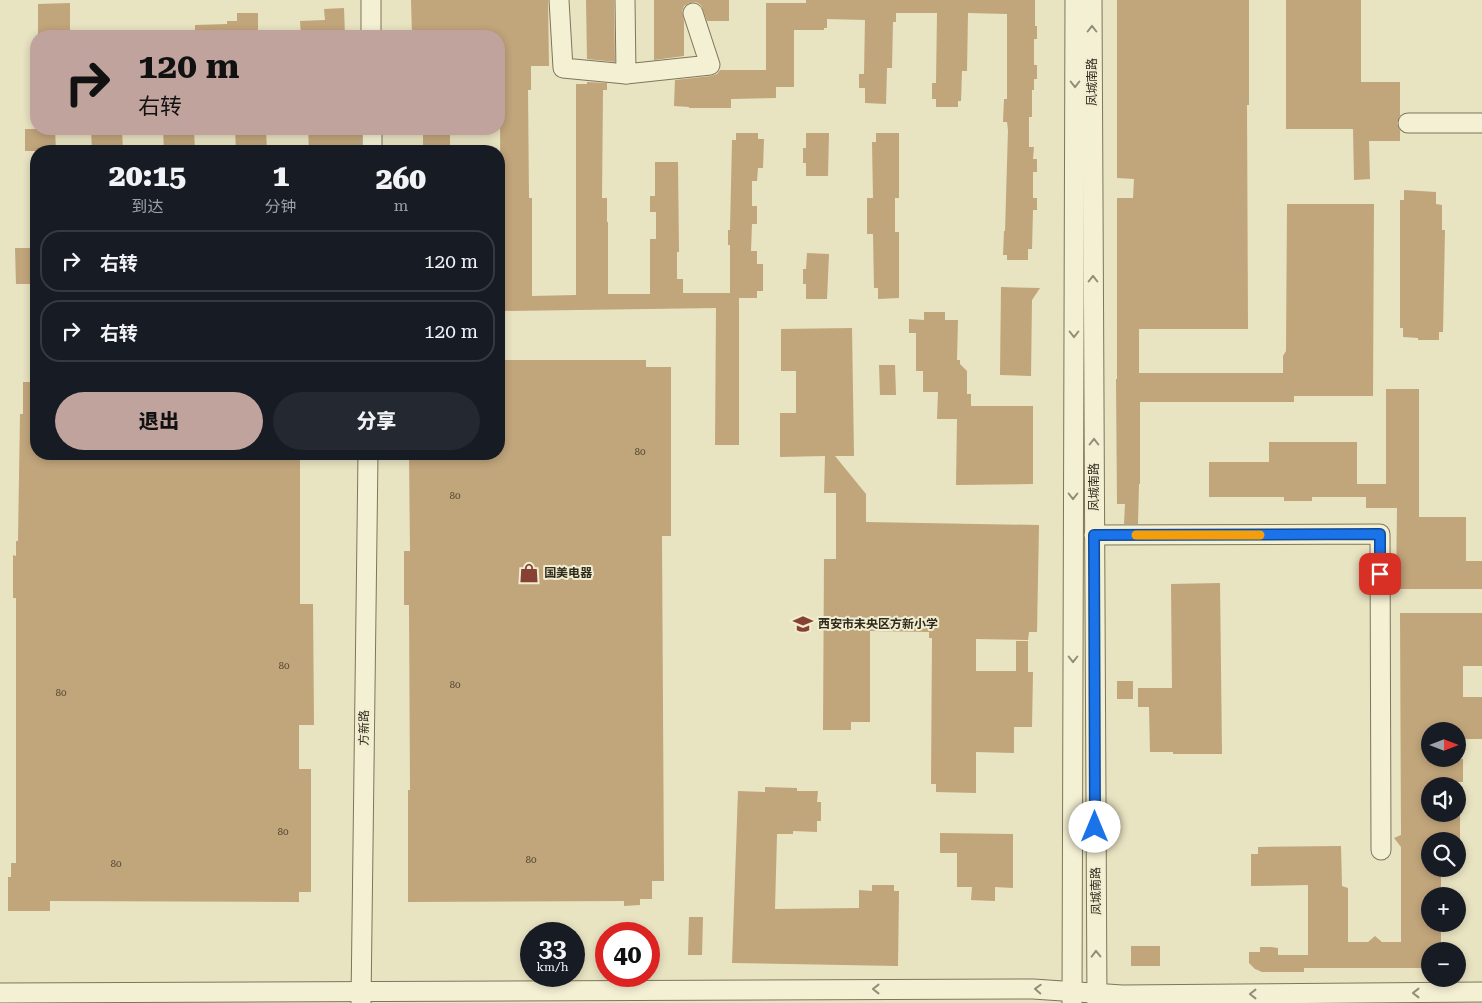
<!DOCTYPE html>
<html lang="zh">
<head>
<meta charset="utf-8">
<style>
  :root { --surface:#171b24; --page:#242831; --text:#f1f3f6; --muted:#9ea1a6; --line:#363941; --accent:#c1a39e }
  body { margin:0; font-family:"Roboto Serif","Noto Sans SC",serif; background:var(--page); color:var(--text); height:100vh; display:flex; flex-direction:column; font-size:19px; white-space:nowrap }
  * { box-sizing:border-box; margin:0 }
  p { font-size:16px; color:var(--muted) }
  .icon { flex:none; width:28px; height:28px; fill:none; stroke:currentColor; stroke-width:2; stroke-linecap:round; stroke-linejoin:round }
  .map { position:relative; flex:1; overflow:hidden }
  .details { position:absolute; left:30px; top:145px; width:475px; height:315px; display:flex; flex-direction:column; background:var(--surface); border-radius:20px; box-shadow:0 2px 8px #0003 }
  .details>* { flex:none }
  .hud { position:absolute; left:30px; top:30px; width:475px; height:105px; border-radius:20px; box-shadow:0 2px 8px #0003; background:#c1a39e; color:#111; overflow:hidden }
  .needle { width:32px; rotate:90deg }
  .controls { position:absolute; left:1421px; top:722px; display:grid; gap:10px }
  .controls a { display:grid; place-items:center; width:45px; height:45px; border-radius:50%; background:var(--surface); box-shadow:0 2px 8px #0003; font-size:25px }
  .speed { position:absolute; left:520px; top:922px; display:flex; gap:10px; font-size:25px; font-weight:700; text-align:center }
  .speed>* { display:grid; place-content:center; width:65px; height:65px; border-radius:50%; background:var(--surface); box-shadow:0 2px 8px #0003; line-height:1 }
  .speed small { font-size:12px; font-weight:400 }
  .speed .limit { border:8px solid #d22; background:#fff; color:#111 }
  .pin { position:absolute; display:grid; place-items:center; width:42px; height:42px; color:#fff; margin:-21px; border-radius:10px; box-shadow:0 2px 8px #0006 }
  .me { position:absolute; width:55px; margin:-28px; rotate:0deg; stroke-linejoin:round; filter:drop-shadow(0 0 4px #0008) }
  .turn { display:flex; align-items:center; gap:18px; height:105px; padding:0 25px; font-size:22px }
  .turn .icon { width:65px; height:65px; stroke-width:2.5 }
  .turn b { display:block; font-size:35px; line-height:42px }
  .eta { display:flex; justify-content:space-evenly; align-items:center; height:85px; text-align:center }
  .eta b { font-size:30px; font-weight:800; line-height:35px }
  .button { display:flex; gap:10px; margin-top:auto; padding:10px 25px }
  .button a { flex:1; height:58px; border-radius:30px; background:var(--accent); color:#111; font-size:20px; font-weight:800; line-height:58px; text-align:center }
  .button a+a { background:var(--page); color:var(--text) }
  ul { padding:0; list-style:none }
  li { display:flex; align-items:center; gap:15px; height:62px; margin:0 10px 8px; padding:0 15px; border:2px solid var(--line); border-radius:20px }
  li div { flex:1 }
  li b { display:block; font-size:19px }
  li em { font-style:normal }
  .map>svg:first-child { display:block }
</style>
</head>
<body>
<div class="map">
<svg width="1482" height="1003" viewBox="0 0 1482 1003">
  <rect width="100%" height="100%" fill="#e8e3c1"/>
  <g fill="#c1a57b">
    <path d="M411,0H548L549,66H531V90H528L529,198H532V296L576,295V84H587V82L607,83V90H603L602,198H607V222H608V294H650V239H656V212H650V196H655V162H678L679,252H677V279H683V293H730V245H728V230H730L732,140H736V133H758V139H764L763,168H758L757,181H752V206H757V224H752L751,251H757V264H763V291H757V298H739V445H715L716,308L499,311V296H501L500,116H502L499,36H466V33H441V36H412Z"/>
    <path d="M586,0H614L615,62L587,59Z"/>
    <path d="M654,0H729V21H707L701,5L696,2L689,3L684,6L682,11L684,21V56L654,60Z"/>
    <path d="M806,0H1035V26H1037V39H1034V65H1037V79H1034V90H1032V117H1029V147H1034L1033,159H1037V172H1033V198H1037V210H1033L1032,249H1028V260H1007V255H1003L1004,231H1005L1008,130L1007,122H1003L1004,99H1007V14L968,13L967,71H962L961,101H958V107H936V99H932V83H936L937,13H896V22H893L892,68H887L886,104L865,103V88H859V74H864L865,20L827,19V28H824V30H794V87H776V98L731,99V108H689V107L674,106L675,80L711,76L717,74L720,70H766V3H806Z"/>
    <path d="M1117,0H1249V105H1247L1248,329H1139V373H1283V356L1286,351L1287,204H1374L1373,396H1294V402H1140V484H1139L1138,524H1124L1125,504H1117L1116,379H1117V198H1133L1134,179L1117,178Z"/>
    <path d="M1286,0H1361V82H1400V116L1397,123L1400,130V141H1369L1370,179L1354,180L1353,129H1286Z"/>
    <path d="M70,3V36H38V4Z"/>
    <path d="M344,8L345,36H301L300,21L325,20L324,9Z"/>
    <path d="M237,13H258V36H195V25L227,24V21H237Z"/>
    <path d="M25,129H55L56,151H25Z"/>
    <path d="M91,129H122L123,151H92Z"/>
    <path d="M163,129H194L195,151H164Z"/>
    <path d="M235,129H266L267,151H236Z"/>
    <path d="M308,129H361V151H309Z"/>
    <rect x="423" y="129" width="27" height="22"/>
    <path d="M806,133H829L828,176H806V163H803V148H806Z"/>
    <path d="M876,133H899V198H895V232H899V298L878,299V288H874L873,234H867V198H873L872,142H876Z"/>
    <path d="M1404,190L1436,192V204L1442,205V230H1445L1443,332H1439V340H1418V338L1403,337V328H1400V200H1404Z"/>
    <path d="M15,248H36V284H16Z"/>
    <path d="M807,253L829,254L827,299H806V284H803V269H806Z"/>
    <path d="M1001,287L1040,288L1032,300L1031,376L1000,375Z"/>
    <path d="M924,312H945V320H958L957,360H960V364L967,371V394H971V406H1033V484L956,485L957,419H937L938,392H923V371H916V333H909V319L924,320Z"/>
    <path d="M852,328L854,456H835L866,494V522L1039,525L1037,632H1029L1028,640L976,639V671H1016V641H1028V672H1033L1032,727H1014V753L976,752V793L936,792V784H931L932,638H929V632L870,631V722H851V730H823L824,559H836V493H824L825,456L780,457V413H796V371H781V329Z"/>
    <path d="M499,360H646V367H671V536H662L664,881H652V899H640V905L624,906V901L408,902V790H410L409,605H404V551H410L409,454H499Z"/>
    <path d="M879,365H895L896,395H880Z"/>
    <path d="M23,382H36V454H300V604H313L314,725H299V769H311V892H299V902L50,901V911H8V877H11V863H16V598H13V555L16,556V541H18L20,414H23Z"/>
    <path d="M1386,389H1419V517H1466V561H1482V589H1396L1397,508H1366V497H1312V501H1284V497H1209V462H1269V442H1357V484H1386Z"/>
    <path d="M1220,583L1222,754H1173V752H1150L1149,707H1138V688H1172L1171,584Z"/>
    <path d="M1400,613H1482V666H1463V697H1482V739H1458V731H1430V759H1463V782H1430V814H1460V841H1430V869H1441V896H1430V924H1441V951H1430V968H1304V972H1262L1255,969L1249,963V952H1260V947H1271L1278,948V955H1308V885L1251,886V854H1258V847L1341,846L1342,886L1348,888V942H1368L1375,936L1382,942H1401V847L1394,838L1401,835Z"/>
    <rect x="1117" y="681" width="16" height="18"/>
    <path d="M765,787L797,788V791H818L817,802H821V821H817V832L793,831V834H777L775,909L859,908V890L872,891V885H894V891H899L898,966L732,963L738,791L765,792Z"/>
    <path d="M940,833L1013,834V888L995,887V901L971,900L972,887H957V853H940Z"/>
    <path d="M689,917H703L702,955H688Z"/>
    <rect x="1131" y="946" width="29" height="20"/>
  </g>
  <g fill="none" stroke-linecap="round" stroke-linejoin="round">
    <defs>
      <g id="minor">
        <path d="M371,0V36"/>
        <path d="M559,0L563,68L626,74"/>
        <path d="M625,0L626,74L710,65L693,13"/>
        <path d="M1092,0L1097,1003"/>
        <path d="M1408,123H1482"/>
        <path d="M372,129V151"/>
        <path d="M1094,535L1380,534L1381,850"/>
        <path d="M0,993L1033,989L1122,995L1482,992"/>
        <path d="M361,1003L368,454"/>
        <path d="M1072,1003L1075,0"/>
      </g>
    </defs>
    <use href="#minor" stroke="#7f755b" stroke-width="21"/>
    <use href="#minor" stroke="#f4f0d3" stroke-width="19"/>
  </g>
  <defs><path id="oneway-chevron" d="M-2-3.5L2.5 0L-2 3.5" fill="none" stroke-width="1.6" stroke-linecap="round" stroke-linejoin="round" transform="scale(1.25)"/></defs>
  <g stroke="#928d78">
    <use href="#oneway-chevron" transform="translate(1092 29) rotate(-90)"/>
    <use href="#oneway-chevron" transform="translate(1075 84) rotate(90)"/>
    <use href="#oneway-chevron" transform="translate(1093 279) rotate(-90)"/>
    <use href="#oneway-chevron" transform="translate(1074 334) rotate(90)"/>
    <use href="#oneway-chevron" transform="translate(1094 442) rotate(-90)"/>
    <use href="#oneway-chevron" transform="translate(1073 496) rotate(90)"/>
    <use href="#oneway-chevron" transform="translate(1073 659) rotate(90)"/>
    <use href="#oneway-chevron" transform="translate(1096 954) rotate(-91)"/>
    <use href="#oneway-chevron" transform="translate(876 989) rotate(180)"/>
    <use href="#oneway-chevron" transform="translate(1038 989) rotate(-177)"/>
    <use href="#oneway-chevron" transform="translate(1416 993) rotate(180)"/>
    <use href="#oneway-chevron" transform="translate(1253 994) rotate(180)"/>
  </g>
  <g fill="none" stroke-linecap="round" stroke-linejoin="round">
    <defs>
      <path id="route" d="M1095,827L1094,535L1380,534V574"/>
    </defs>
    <use href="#route" stroke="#114b97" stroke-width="12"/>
    <use href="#route" stroke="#1a73e8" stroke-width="9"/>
    <path stroke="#f59e0b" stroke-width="9" d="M1136,535H1260"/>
  </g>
  <defs>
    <symbol id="shop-bare" viewBox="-9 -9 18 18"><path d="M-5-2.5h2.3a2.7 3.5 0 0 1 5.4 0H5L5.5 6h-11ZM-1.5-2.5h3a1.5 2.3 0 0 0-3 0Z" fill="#874132" stroke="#f0edd0" stroke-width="2.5" paint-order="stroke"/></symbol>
    <symbol id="school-bare" viewBox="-9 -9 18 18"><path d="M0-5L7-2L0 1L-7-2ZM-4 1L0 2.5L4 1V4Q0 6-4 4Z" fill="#874132" stroke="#f0edd0" stroke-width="2.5" paint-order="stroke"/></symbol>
  </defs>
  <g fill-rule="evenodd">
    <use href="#shop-bare" x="515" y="559" width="28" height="28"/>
    <use href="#school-bare" x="789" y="610" width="28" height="28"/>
  </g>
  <g text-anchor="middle" stroke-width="4" stroke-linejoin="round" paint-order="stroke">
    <g font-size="10" fill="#544934">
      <text x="640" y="455">80</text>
      <text x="455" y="499">80</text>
      <text x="284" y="669">80</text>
      <text x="455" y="688">80</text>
      <text x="61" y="696">80</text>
      <text x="283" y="835">80</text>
      <text x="531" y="863">80</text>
      <text x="116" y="867">80</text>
    </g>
    <g font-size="12" fill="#302a1d" stroke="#f0edd0">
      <text transform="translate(1092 82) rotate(-90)" y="4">凤城南路</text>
      <text transform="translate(1094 487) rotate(-90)" y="4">凤城南路</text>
      <text transform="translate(364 728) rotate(-89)" y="4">方新路</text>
      <text transform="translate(1096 891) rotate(-91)" y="4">凤城南路</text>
    </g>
    <g font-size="12" font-weight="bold" fill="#302a1d" stroke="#f0edd0" text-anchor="start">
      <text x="544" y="577">国美电器</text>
      <text x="818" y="628">西安市未央区方新小学</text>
    </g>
  </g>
</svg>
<div class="controls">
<a><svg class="needle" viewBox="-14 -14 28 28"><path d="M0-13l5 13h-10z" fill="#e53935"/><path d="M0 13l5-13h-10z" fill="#9ea1a6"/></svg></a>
<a><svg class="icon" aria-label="sound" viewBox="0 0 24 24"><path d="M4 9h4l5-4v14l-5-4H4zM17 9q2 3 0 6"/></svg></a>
<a><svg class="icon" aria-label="search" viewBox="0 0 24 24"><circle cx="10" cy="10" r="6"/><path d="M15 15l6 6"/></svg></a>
<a>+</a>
<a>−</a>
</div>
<div class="speed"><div>33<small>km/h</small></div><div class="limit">40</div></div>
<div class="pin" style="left:1380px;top:574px;background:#d93025"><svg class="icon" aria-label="arrive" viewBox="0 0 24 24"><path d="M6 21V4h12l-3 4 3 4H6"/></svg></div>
<svg class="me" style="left:1095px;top:827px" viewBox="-20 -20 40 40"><circle r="19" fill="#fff"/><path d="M0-13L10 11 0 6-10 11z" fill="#1a73e8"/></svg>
<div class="hud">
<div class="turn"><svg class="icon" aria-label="right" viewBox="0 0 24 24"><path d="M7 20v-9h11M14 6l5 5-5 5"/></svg><div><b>120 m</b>右转</div></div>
</div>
<section class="details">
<div class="eta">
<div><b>20:15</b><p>到达</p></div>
<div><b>1</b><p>分钟</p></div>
<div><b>260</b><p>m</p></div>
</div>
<ul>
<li><svg class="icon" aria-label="right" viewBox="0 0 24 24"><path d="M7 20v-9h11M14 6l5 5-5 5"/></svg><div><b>右转</b></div><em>120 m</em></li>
<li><svg class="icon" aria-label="right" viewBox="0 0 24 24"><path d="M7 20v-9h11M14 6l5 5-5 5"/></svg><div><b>右转</b></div><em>120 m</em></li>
</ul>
<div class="button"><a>退出</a><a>分享</a></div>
</section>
</div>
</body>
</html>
